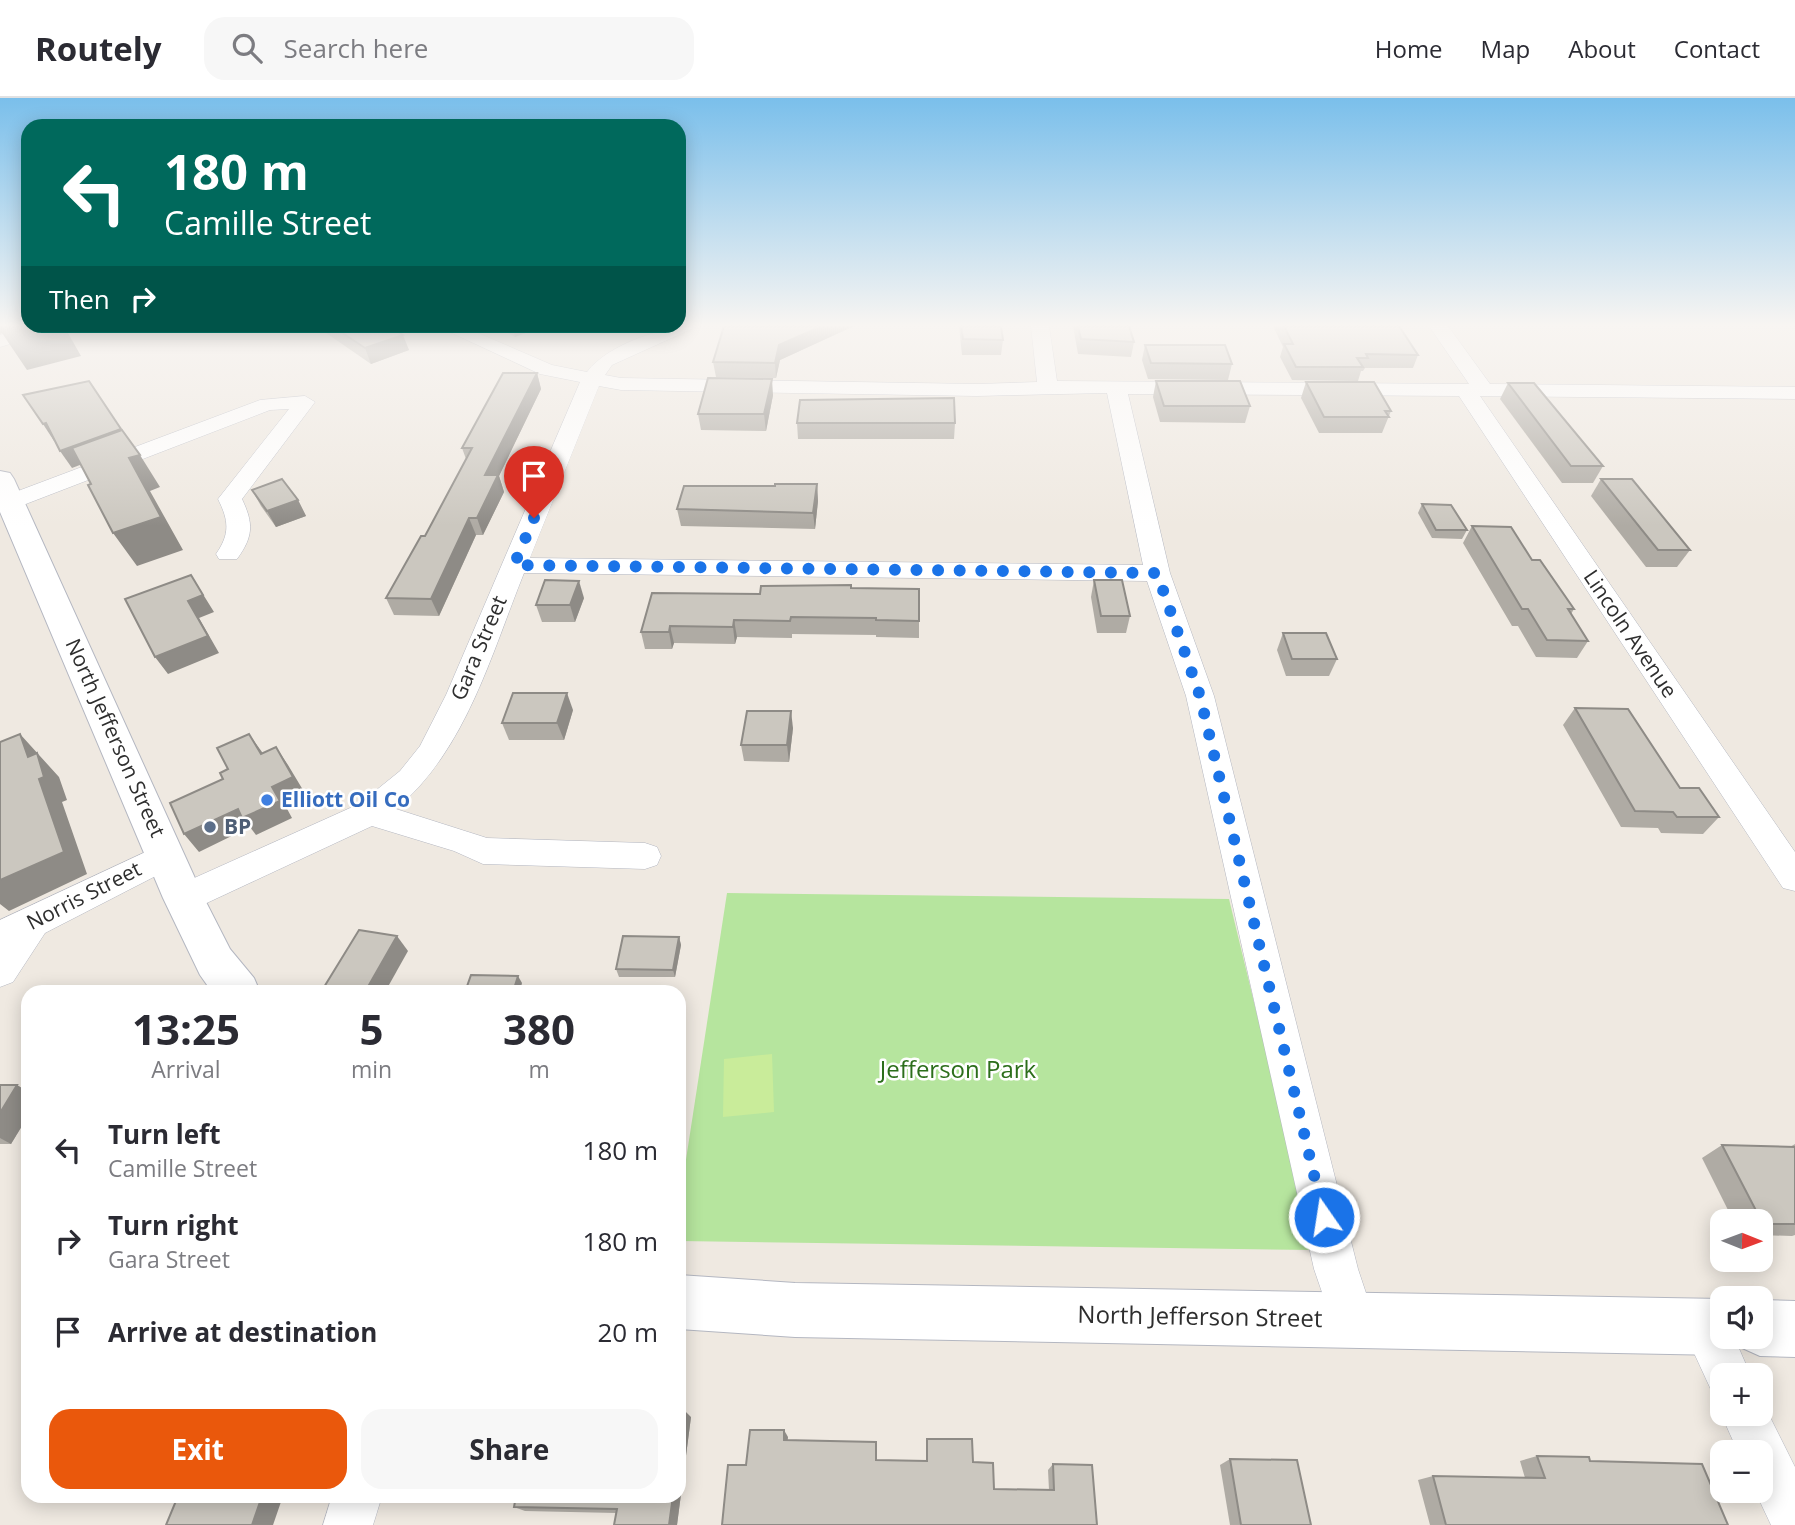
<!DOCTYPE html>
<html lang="en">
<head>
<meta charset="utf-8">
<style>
  :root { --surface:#fff; --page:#f7f7f7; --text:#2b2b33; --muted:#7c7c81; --line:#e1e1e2; --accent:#ea580c }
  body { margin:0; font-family:"Open Sans",sans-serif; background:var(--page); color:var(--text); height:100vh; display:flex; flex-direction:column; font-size:26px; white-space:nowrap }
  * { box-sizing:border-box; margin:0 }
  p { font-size:23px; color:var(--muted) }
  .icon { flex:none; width:38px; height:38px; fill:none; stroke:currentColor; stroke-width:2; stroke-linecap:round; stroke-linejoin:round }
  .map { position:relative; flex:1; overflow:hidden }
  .panel { position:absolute; left:21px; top:887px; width:665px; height:518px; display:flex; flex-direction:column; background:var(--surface); border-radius:21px; box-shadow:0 4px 18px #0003 }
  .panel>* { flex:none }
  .guide { position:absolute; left:21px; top:21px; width:665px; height:214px; border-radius:21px; box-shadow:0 4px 18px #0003; background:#00695c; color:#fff; overflow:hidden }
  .needle { width:46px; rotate:91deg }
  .tools { position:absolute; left:1710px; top:1111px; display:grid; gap:14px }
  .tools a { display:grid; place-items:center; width:63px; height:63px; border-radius:14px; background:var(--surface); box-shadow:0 4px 18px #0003; font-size:35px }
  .pin { position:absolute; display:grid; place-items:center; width:60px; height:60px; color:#fff; margin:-72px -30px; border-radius:50% 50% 50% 0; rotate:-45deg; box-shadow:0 0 7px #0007 }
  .pin .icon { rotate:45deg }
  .me { position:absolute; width:77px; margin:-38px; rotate:347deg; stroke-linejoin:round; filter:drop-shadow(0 0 5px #0008) }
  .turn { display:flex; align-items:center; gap:24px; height:147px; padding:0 28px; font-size:32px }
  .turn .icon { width:91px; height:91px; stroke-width:2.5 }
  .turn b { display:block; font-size:49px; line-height:60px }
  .then { display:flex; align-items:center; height:66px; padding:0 28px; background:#0003; gap:14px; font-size:26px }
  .eta { display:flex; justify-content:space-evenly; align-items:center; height:119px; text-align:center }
  .eta b { font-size:42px; font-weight:700; line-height:49px }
  .cta { display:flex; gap:14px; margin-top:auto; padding:14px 28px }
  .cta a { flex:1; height:80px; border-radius:21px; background:var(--accent); color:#fff; font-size:28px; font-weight:700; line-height:80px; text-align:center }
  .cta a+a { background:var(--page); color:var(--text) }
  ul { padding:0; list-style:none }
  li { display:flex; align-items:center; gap:21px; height:91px; padding:0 28px }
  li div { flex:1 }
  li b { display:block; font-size:26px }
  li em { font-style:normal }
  header { display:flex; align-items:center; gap:42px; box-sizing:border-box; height:98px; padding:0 35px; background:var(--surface); border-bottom:2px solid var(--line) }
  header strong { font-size:33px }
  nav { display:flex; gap:38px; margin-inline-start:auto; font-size:24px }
  .search { width:490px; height:63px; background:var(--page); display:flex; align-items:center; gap:18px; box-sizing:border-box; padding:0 24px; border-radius:21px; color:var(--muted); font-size:26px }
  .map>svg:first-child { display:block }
</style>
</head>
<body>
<header>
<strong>Routely</strong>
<div class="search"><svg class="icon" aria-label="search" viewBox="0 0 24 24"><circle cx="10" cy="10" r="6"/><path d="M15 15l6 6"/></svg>Search here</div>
<nav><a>Home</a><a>Map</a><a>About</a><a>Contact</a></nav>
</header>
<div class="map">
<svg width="1795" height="1427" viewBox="0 0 1795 1427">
  <rect width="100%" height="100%" fill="#efe9e1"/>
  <path fill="#b6e59e" d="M727,795L1229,801L1314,1152L679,1143V1107Z"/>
  <path fill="#c9ec9a" d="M772,956L774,1014L723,1019L724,961Z"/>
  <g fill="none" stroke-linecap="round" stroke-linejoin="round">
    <defs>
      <g id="minor">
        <path d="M29,228H59L57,232L0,249V237Z"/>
        <path d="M437,228H462L552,267L587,274C608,246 664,228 698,228L612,267L605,277L621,280L977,286L1037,284L1031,228H1049L1057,283L1469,286L1429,228H1448L1490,286L1795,289V301L1480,298L1795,754V793L1783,790L1459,298L1128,296L1170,475L1214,598L1358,1171L1375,1222L1369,1238L1353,1244L1337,1238L1314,1171L1186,598L1147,483L524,475C491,557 466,652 396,711L487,740L645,745L657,749L661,758L657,767L645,771L483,766L454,753L372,728L196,810L184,814L172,810L167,800L172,790L359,706L400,673L420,648L446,597L580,284L540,276ZM599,288L621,292L977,298L1107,295L1143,467L530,460Z"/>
        <path d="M305,298L315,304L242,401C254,426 253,439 237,461H219L216,456C230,436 229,423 218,401L289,311L270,312L18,409L10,411L0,406L2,399L260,302Z"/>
        <path d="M167,744L179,748L183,757L179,766L45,835L13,884L0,889V822Z"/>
        <path d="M1705,1206L1721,1213L1722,1239H1734L1751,1278H1722V1299L1712,1294L1682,1229L1689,1213Z"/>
        <path d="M1760,1299L1795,1369V1427H1771L1755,1393H1760V1354H1738L1721,1316H1760Z"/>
        <path d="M332,1398H382L373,1427H323Z"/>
      </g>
      <g id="secondary">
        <path d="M0,373L10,375L14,381L204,800L230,851L254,880L260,894H212L200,877L163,800L0,414Z"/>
        <path d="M679,1177L795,1185L1722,1201V1239H1760V1202L1795,1203V1259L1760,1258L1740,1249L1722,1257L795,1239L679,1231Z"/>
      </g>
    </defs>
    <use href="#minor" stroke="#b4b7c1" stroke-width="1"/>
    <use href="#secondary" stroke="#b4b7c1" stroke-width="2"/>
    <use href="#minor" fill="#fff" fill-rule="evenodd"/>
    <use href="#secondary" fill="#fff" fill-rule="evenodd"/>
  </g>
  <g fill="#afaba4">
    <path d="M316,228H391L409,252L371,266Z"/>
    <path d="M497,228H544L515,239Z"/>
    <path d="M724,228H854L780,262L776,280L716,279L713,264Z"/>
    <path d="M959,228H1001L1003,242L1001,257H962Z"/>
    <path d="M1073,228H1129L1134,244L1131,259L1078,256Z"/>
    <path d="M1273,228H1399L1418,257L1413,270H1365L1363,273H1361L1358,283L1292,282L1280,259L1283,249Z"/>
    <path d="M1145,247L1232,266L1228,282L1148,281L1142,262Z"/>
    <path d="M537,275L541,291L499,378L504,394L483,437H476L439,518L394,517L386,500L425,438L466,361L462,350Z"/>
    <path d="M1156,283L1250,308L1245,325L1160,324L1153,299Z"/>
    <path d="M1306,284L1391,313L1382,335H1319L1301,300Z"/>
    <path d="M1508,285L1603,368L1593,385H1562L1500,301Z"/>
    <path d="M773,297L766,333L701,332L698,316Z"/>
    <path d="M797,325H955L954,341H798Z"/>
    <path d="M1601,381L1690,452L1677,469H1646L1591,398Z"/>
    <path d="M817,386L818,403L815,431L681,428L677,411Z"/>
    <path d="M252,392L298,402L306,418L276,429L261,408Z"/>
    <path d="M1422,406L1467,432L1462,441L1432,440L1418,415Z"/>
    <path d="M1472,428L1532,462L1574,511L1571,516L1588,543L1577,560L1536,559L1518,528H1512L1463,445Z"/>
    <path d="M1094,482L1130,518L1126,535H1097L1091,499Z"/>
    <path d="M851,490L919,491V540L876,539V537L792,536V540L737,539L735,546L674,545L672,551H645L641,534L760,496Z"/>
    <path d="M584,500L575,524H542L536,507Z"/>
    <path d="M1283,535L1337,561L1329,578H1286L1277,552Z"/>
    <path d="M1575,610L1680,690L1719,719L1703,736L1661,735L1658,730L1621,729L1563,627Z"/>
    <path d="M573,612L564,642H509L502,625Z"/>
    <path d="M793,630L789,664L744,663L741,647Z"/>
    <path d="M679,839L681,847L675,879H619L616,871Z"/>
    <path d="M0,987H17L28,994V1018L11,1046H0Z"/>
    <path d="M1795,1046V1137L1792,1138L1760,1137V1124H1734L1702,1060L1722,1047L1790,1049Z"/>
    <path d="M691,1319L677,1427H614L616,1415L525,1413L514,1409Z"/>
    <path d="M788,1339L787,1342L877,1350L876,1362L926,1363L927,1341L973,1364L994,1391L1049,1392L1048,1372L1053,1366L1097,1427L746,1367Z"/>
    <path d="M1537,1358L1590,1363L1728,1427H1430L1418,1382L1433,1378L1525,1380L1520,1363Z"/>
    <path d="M1230,1361L1311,1427H1230L1220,1367Z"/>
  </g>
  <g fill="#8e8b86">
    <path d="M0,228H64L81,258L27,272L2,235L0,236Z"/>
    <path d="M512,228H544L515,239Z"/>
    <path d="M822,228H854L780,262L776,280L775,265L779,247Z"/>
    <path d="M403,237L409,252L371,266L365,250Z"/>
    <path d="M537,275L541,291L499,378L504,394L483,437L477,420L485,377Z"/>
    <path d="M772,281L773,297L766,333L764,316Z"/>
    <path d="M46,325L57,342L54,343L43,326Z"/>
    <path d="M121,331L132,347L72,370L60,353Z"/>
    <path d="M140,357L160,389L150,393L183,452L137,468L113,435L129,360Z"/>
    <path d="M817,386L818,403L815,431L813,415Z"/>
    <path d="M298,402L306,418L276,429L267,413Z"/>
    <path d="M469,420L476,437L439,518L431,501Z"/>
    <path d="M191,477L214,514L199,520L219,555L168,576L155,559L188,503Z"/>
    <path d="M579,483L584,500L575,524L570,507Z"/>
    <path d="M734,522L737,539L735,546L733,529Z"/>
    <path d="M670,528L674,545L672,551L669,534Z"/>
    <path d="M567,595L573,612L564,642L557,625Z"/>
    <path d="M791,613L793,630L789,664L787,647Z"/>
    <path d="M20,636L59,679L67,702L62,704L87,776L9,813L0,806V782L39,681L28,659Z"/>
    <path d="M249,636L262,654L273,674L261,656Z"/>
    <path d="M276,649L288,667L306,697L285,707L292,720L256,737L250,729L199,754L184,736L272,689Z"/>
    <path d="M397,838L408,853L385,894H365Z"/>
    <path d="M679,839L681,847L675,879L673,872Z"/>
    <path d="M518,878L522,885L520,894H513Z"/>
    <path d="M17,987L28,994V1018L11,1046L0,1040V1015Z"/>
    <path d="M684,1312L691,1319L677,1427H669L673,1398H679V1352Z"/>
    <path d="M784,1332L788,1339L787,1348L784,1342Z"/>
    <path d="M262,1398H283L273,1427H252Z"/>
  </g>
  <g fill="#cbc7bf" stroke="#8e8b86" stroke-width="2">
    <path d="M332,228H391L403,237L365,250Z"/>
    <path d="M724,228H822L779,247L775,265L713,264Z"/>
    <path d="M961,228H1001L1003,242L963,241Z"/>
    <path d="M1078,228H1129L1134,244L1081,241Z"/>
    <path d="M1284,228H1399L1418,257L1366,256L1368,260H1357L1363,269H1296L1284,246H1293Z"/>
    <path d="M1145,247H1225L1232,266L1151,265Z"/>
    <path d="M503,275H537L485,377H498L477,420H469L431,501L386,500L421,438H425L472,350H462Z"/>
    <path d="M708,280L772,281L764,316H698Z"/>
    <path d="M89,283L121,331L60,353L46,325L43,326L23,297Z"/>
    <path d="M1156,283H1240L1250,308H1164Z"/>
    <path d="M1306,284H1374L1391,313H1385L1389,319H1324Z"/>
    <path d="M1508,285H1534L1603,368H1571Z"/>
    <path d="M954,300L955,325H797L800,302Z"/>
    <path d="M122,332L140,357L129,360L161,419L113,435L88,387L91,386L72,350Z"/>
    <path d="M282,381L298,402L267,413L252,392Z"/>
    <path d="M1601,381H1632L1690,452H1658Z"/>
    <path d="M775,386H817L813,415L677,411L684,388H775Z"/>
    <path d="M1422,406L1451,407L1467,432H1436Z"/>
    <path d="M1472,428L1511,429L1532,462H1540L1574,511H1568L1588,543L1547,542L1528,511H1522Z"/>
    <path d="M191,477L203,497L188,503L208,538L155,559L125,501Z"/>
    <path d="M545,482L579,483L570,507H536Z"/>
    <path d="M1094,482H1122L1130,518H1101Z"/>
    <path d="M851,487V490L919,491V523L876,522V520L791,519L790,523L734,522L733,529L670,528L669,534H641L652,495L760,496L761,488Z"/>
    <path d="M1283,535H1326L1337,561H1292Z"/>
    <path d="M513,595H567L557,625H502Z"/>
    <path d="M1575,610L1628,611L1680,690H1699L1719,719H1677L1673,714L1635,713Z"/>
    <path d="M747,613H791L787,647H741Z"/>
    <path d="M20,636L28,659L37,655L44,679L39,681L64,754L0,782V644Z"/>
    <path d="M249,636L261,656L276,649L293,679L272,689L280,703L242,720L238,711L184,736L170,705L223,681L220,675L228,671L217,650Z"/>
    <path d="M359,832L397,838L365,894H321Z"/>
    <path d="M623,838L679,839L673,872L616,871Z"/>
    <path d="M471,877L518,878L513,894H465Z"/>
    <path d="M0,987H17L0,1015Z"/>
    <path d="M1722,1047L1795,1049V1126H1763Z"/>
    <path d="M679,1311L684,1312L679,1352Z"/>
    <path d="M750,1332H784V1342L876,1344V1362L927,1363V1341H972L973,1364L993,1365L994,1391L1054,1392L1053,1366L1092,1367L1097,1427H722L728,1367H746Z"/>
    <path d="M1537,1358L1589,1359L1590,1363L1702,1366L1728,1427H1446L1433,1378L1545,1380Z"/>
    <path d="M1230,1361L1297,1362L1311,1427H1241Z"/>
    <path d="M178,1398H262L252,1427H166Z"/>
    <path d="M516,1398H673L669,1427H614L617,1411L514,1409Z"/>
  </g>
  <linearGradient id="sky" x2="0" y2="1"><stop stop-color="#7abfeb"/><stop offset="0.53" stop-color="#f8f5f2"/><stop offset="1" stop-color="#f8f5f2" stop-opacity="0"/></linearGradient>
  <rect width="1795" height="428" fill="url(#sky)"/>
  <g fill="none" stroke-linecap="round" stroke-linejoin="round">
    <path stroke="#1a73e8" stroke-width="12" stroke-dasharray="0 21.6" d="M534,420L514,467L1157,475L1200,598L1324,1119"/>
  </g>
  <circle fill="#3f7fe0" stroke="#fff" stroke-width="2.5" cx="267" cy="702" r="7"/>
  <circle fill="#5c6f8a" stroke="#fff" stroke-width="2.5" cx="210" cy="729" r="7"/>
  <g text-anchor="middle" stroke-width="5" stroke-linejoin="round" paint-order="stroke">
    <g font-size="21" fill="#2e2e2e" stroke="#fff">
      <text transform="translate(1630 536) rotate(56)" y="7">Lincoln Avenue</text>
      <text transform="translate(479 550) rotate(-67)" y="7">Gara Street</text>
      <text transform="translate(115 640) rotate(66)" y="7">North Jefferson Street</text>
      <text transform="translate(84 798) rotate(-27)" y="7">Norris Street</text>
    </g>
    <g font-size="21" font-weight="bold" fill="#366cbe" stroke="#fff" text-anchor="start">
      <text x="281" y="709">Elliott Oil Co</text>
    </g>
    <g font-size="21" font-weight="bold" fill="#4e5e75" stroke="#fff" text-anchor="start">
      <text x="224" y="736">BP</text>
    </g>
    <g font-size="24" fill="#2c6e1b" stroke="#fff">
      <text x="958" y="980">Jefferson Park</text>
    </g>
    <g font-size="24" fill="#2e2e2e" stroke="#fff">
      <text transform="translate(1200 1219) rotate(1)" y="8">North Jefferson Street</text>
    </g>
  </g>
</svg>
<div class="tools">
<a><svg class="needle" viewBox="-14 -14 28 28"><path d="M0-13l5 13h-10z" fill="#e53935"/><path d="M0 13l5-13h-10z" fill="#7c7c81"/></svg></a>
<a><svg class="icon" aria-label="sound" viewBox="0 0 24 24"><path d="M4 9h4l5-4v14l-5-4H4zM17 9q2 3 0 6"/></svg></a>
<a>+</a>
<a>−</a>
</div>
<div class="pin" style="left:534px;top:420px;background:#d93025"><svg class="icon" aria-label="arrive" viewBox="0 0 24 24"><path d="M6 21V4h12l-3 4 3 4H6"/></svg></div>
<svg class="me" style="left:1324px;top:1119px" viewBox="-20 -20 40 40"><circle r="17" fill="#1a73e8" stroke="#fff" stroke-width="3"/><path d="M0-11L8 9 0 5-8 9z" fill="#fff"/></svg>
<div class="guide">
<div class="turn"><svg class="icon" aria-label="left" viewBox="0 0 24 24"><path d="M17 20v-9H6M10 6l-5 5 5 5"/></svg><div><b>180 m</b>Camille Street</div></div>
<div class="then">Then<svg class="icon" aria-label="right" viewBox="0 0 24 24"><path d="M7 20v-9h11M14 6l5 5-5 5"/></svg></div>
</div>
<section class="panel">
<div class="eta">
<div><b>13:25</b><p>Arrival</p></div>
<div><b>5</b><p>min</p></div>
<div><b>380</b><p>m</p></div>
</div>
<ul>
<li><svg class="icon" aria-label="left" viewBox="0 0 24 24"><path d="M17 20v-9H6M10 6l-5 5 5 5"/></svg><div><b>Turn left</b><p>Camille Street</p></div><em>180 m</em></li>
<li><svg class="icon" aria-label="right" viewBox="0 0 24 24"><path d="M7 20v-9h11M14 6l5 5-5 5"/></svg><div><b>Turn right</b><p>Gara Street</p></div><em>180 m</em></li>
<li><svg class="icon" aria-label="arrive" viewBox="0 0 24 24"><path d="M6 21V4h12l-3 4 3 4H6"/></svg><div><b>Arrive at destination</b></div><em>20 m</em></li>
</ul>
<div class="cta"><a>Exit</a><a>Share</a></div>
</section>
</div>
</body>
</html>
